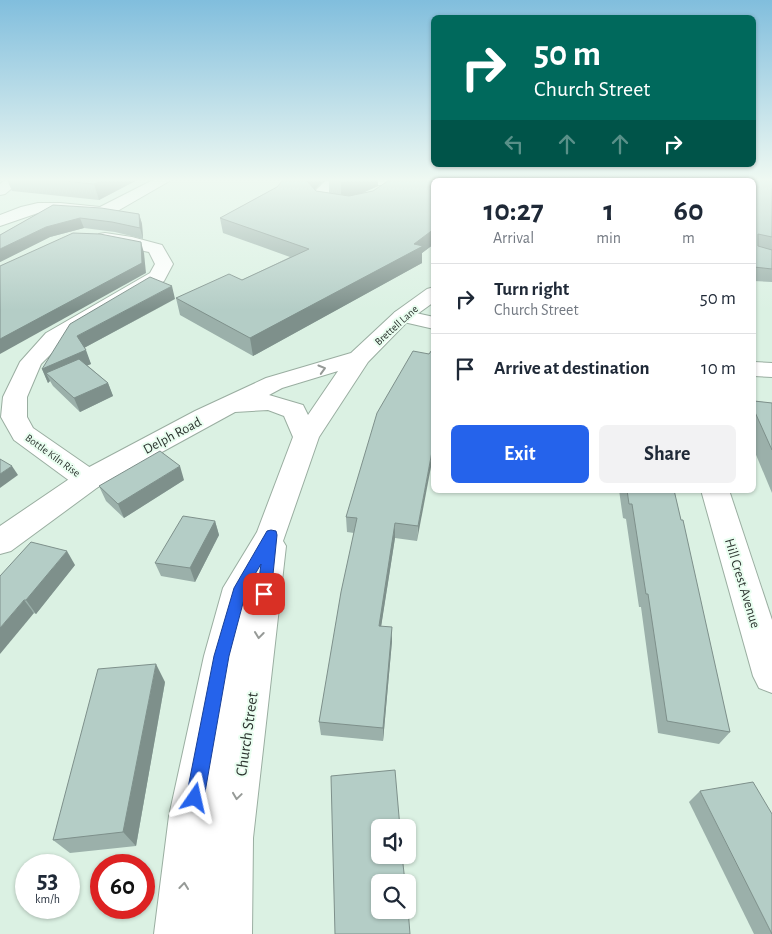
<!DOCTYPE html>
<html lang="en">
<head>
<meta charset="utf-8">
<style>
  :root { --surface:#fff; --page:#f2f2f3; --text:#1f2937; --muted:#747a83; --line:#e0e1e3; --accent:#2563eb }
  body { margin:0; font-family:"Alegreya Sans",sans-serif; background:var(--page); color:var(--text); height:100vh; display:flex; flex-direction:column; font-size:19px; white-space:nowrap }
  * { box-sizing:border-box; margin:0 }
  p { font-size:16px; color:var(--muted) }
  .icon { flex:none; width:28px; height:28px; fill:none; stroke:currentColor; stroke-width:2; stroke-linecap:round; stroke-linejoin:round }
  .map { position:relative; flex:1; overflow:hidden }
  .details { position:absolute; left:431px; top:178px; width:325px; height:315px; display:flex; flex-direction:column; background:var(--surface); border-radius:8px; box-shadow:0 1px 4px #0004 }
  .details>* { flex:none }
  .top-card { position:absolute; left:431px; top:15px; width:325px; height:152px; border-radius:8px; box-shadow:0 1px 4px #0004; background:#00695c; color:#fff; overflow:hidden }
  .controls { position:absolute; left:371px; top:819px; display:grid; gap:10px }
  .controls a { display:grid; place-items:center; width:45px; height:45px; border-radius:8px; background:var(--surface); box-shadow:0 1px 4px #0004; font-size:25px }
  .speed { position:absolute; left:15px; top:854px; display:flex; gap:10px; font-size:25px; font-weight:700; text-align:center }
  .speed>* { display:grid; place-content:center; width:65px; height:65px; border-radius:50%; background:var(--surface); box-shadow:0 1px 4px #0004; line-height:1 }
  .speed small { font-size:12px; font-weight:400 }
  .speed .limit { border:8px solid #d22; background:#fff; color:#111 }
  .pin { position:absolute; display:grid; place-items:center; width:42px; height:42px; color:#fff; margin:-21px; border-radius:10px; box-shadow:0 2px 8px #0006 }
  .me { position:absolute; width:55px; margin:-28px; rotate:11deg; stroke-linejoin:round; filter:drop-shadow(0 0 4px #0008) }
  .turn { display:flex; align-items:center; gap:18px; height:105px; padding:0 20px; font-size:22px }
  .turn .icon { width:65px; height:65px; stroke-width:2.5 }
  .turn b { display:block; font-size:35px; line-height:42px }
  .lanes { display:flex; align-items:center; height:48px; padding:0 20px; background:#0003; justify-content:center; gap:25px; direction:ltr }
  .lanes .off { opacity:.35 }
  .eta { display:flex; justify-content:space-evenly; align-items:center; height:85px; text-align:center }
  .eta b { font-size:30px; font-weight:600; line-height:35px }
  .button { display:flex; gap:10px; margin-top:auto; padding:10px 20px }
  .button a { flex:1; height:58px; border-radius:8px; background:var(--accent); color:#fff; font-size:20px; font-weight:600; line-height:58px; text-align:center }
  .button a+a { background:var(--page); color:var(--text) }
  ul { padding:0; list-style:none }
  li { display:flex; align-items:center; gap:15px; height:70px; padding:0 20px; border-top:1px solid var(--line) }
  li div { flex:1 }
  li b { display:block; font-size:19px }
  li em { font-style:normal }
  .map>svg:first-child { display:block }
</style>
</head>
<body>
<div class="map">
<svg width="772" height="934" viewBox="0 0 772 934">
  <rect width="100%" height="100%" fill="#dbf1e3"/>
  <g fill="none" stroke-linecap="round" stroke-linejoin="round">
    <defs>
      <g id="minor">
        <path d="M6,179H23L5,194L0,195V184Z"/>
        <path d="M155,179H173L114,213L100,217L60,213H38L0,226V215L21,207L38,203H60L100,207Z"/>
        <path d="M331,179H440V180H434V185H342L335,187L326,196L351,202L354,205L351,208L346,210L314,202L310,196L325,181Z"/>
        <path d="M105,233L132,237L162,245L173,264L164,281L62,343L41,364L27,397V417L33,428L98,473L102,480L98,487L88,490L78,487L14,440L1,417L3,397L20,362L46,333L150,273L155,264L149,252L99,242L97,238L99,234Z"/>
        <path d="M402,310L434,317V329L395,320L392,316L395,312Z"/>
        <path d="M754,362L772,363V377L754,376Z"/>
        <path d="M701,490H729L772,620V693L759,688L753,676Z"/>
      </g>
      <g id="major">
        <rect x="535" y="179" width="14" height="1"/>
        <path d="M434,287V302L409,320L368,362L319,437L283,541L286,546L253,838L252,934H154L169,816L204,656L223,588L257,532L293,437L284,416L268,410L235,412L98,487L11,551L0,554V526L78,473L195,411L266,378L351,353L395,312L427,289ZM338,371L308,415L303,405L269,395L282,388Z"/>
      </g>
    </defs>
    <use href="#minor" stroke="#9aaea1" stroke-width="2"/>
    <use href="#major" stroke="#9aaea1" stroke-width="2"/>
    <use href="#minor" fill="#fff" fill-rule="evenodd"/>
    <use href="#major" fill="#fff" fill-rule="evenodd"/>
  </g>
  <g fill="#9bb0aa">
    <path d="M7,179H139L99,200L12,191Z"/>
    <path d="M329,179H378V186L362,193L373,191L391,179H526L525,180H434V244L422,253V263L253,356L180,315L176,298L242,280L290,257L223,233L220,218L277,187L329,179L320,184L314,190L316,191L329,193Z"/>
    <path d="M772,179V282L754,281V180Z"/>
    <path d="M53,205L139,214L142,224L143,239L115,232L84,228L50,237L0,262V235Z"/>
    <path d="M175,299L84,348L91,364L87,365L108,383L113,396L80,412L53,386L50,381L48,383L42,369Z"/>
    <path d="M429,354L417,541L395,538L381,626L392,641L383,741L321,735L319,722L354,533L347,532L346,517Z"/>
    <path d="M754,401L772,403V493L754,450Z"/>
    <path d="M184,480L124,518L106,501L99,486Z"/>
    <path d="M619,490H674L730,732L719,744L658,733L641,607H639L626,519L623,518Z"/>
    <path d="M215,521L219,535L195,582L161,576L155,563Z"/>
    <path d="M75,565L36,614L34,613L0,576Z"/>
    <path d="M165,682L136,846L70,853L53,840Z"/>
    <path d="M700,791L772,934H754L689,802Z"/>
  </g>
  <g fill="#7e908b">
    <path d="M104,179H139L99,200L94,184Z"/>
    <path d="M309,179H329L320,184L308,196L307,181Z"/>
    <path d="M358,179H378V186L356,196L341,197V182Z"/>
    <path d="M512,179H526L525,180H511Z"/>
    <path d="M139,214L142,224L143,239L140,228Z"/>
    <path d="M80,218L84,228L50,237L0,262V249L46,227Z"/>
    <path d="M434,229V244L422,253V263L253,356L250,338L414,244Z"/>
    <path d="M141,242L144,253L146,273L0,354V339Z"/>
    <path d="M172,286L175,299L82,349L77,336Z"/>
    <path d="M86,350L91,364L54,380L46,373L50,381L48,383L42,369Z"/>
    <path d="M108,383L113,396L80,412L74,398Z"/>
    <path d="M434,441V451L417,541L418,526Z"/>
    <path d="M12,466L18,475L0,488V474Z"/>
    <path d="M180,466L184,480L124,518L118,504Z"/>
    <path d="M215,521L219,535L195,582L190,568Z"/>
    <path d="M395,523V538L379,640V626Z"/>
    <path d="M67,551L75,565L36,614L26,600Z"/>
    <path d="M24,600L34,613L0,654V628Z"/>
    <path d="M392,627V641L383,741V728Z"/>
    <path d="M156,664L165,682L136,846L123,832Z"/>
  </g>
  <g fill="#b4cdc6" stroke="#7e908b">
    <path d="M43,179H104L94,184Z"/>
    <path d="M284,179H309L307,181L316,191L349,196L373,191L391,179H512L511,180H434V229L414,244L423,246L250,338L176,298L229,274L242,280L309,249L220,218L277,187Z"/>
    <path d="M329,179H358L355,181L341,182L328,180Z"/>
    <path d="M588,179H772V237L758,234V246L772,250V269L754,267V180H587Z"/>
    <path d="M53,205L101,208L139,214L140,228L112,222L80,218L46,227L0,249V235Z"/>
    <path d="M73,233L100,234L141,242L142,263L0,339V266Z"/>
    <path d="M150,277L172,286L77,336L86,350L42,369L70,324Z"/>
    <path d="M434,347V441L418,526L395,523L379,626L392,627L383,728L319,722L341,592L357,518L346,517L377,413L413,351L429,354Z"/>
    <path d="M79,359L108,383L74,398L46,373Z"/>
    <path d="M754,401L772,403V450L754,410Z"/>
    <path d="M160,451L180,466L118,504L99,486Z"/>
    <path d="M0,459L12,466L0,474Z"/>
    <path d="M627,490H674L681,520H683L730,732L667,721L648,594H646L632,504H629Z"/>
    <path d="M183,516L215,521L190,568L155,563Z"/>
    <path d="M31,542L67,551L26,600H24L0,628V576Z"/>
    <path d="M156,664L123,832L53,840L98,669Z"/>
    <path d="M395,770L400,828H380V855H402L405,882H380V910L408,909L410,934H335L331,776Z"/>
    <path d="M753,782L772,814V934L700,791Z"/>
  </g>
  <defs><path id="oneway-chevron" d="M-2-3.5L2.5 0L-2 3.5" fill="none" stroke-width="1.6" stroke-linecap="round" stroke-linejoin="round" transform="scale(1.25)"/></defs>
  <g stroke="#969a97">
    <use href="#oneway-chevron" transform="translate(322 369) rotate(-16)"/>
    <use href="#oneway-chevron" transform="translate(259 635) rotate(97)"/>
    <use href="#oneway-chevron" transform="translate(237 796) rotate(98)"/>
    <use href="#oneway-chevron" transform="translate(184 886) rotate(-84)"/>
  </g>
  <linearGradient id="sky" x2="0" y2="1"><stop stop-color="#81bedd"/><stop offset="0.58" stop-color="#eff9f2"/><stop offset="1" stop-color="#eff9f2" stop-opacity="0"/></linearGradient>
  <rect width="772" height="310" fill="url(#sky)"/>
  <path fill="#2563eb" stroke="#184099" d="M271,530L276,531L277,535L271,594L269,598L264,600L259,598L257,594L261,564L247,588L229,656L204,798L201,805L195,807L189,805L186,798L214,656L234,588L267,531Z"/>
  <g text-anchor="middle" stroke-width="4" stroke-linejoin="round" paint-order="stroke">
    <g font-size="11" fill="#2c342f" stroke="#e9fef0">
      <text transform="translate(396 325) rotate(-42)" y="4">Brettell Lane</text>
      <text transform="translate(53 455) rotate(36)" y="4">Bottle Kiln Rise</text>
    </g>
    <g font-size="14" fill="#2c342f" stroke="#e9fef0">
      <text transform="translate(172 435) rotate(-28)" y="5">Delph Road</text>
      <text transform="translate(743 583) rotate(73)" y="5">Hill Crest Avenue</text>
    </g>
    <g font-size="16" fill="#2c342f" stroke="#e9fef0">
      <text transform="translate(246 734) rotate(-82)" y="6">Church Street</text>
    </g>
  </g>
</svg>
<div class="controls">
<a><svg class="icon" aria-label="sound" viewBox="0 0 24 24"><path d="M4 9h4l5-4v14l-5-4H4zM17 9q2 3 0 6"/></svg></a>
<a><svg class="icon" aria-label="search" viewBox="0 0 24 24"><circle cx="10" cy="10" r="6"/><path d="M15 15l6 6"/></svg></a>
</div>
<div class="speed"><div>53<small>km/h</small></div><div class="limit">60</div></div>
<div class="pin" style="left:264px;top:594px;background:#d93025"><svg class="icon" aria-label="arrive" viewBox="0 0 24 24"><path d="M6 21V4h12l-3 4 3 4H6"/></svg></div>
<svg class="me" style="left:195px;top:798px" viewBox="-20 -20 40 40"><path d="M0-17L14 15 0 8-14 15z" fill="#2563eb" stroke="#fff" stroke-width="4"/></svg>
<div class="top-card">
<div class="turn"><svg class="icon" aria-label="right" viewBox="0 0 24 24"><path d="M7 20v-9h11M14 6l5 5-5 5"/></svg><div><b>50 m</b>Church Street</div></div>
<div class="lanes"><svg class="icon off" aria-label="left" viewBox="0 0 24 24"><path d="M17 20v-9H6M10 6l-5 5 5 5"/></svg><svg class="icon off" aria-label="ahead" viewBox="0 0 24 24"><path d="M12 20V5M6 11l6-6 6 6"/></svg><svg class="icon off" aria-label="ahead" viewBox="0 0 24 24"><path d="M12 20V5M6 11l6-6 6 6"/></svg><svg class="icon" aria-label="right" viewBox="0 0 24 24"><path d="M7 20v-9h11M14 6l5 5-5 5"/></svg></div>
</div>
<section class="details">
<div class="eta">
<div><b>10:27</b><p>Arrival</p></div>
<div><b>1</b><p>min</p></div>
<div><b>60</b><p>m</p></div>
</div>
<ul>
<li><svg class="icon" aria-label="right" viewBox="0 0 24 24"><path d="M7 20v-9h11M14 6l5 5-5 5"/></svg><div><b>Turn right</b><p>Church Street</p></div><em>50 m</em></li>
<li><svg class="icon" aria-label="arrive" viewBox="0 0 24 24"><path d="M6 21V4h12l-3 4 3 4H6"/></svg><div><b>Arrive at destination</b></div><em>10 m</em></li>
</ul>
<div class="button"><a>Exit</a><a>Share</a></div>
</section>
</div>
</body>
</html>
